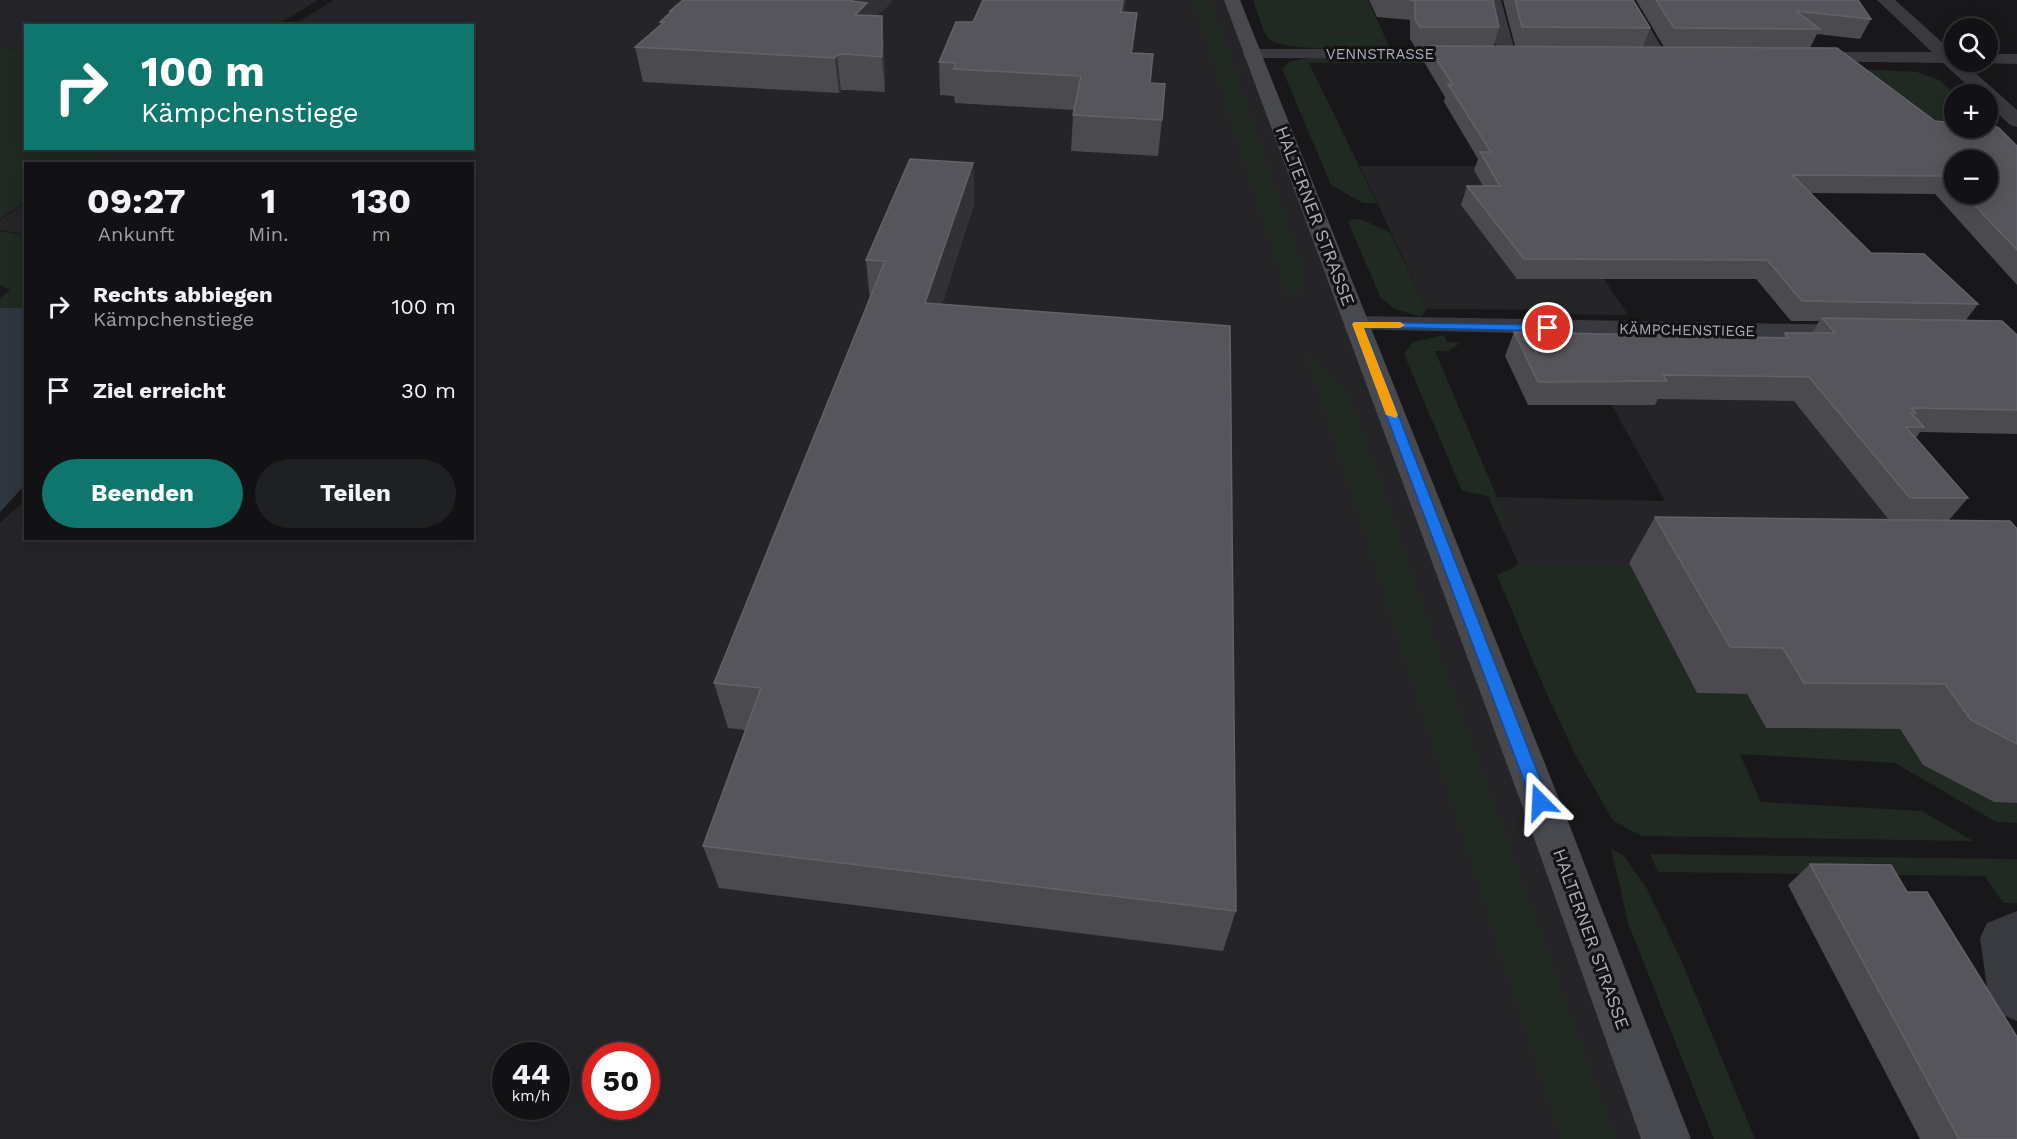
<!DOCTYPE html>
<html lang="de">
<head>
<meta charset="utf-8">
<style>
  :root { --surface:#121214; --page:#1f2022; --text:#f1f3f6; --muted:#9c9ea0; --line:#313234; --accent:#0f766e }
  body { margin:0; font-family:"Work Sans",sans-serif; background:var(--page); color:var(--text); height:100vh; display:flex; flex-direction:column; font-size:22px; white-space:nowrap }
  * { box-sizing:border-box; margin:0 }
  p { font-size:20px; color:var(--muted) }
  .icon { flex:none; width:33px; height:33px; fill:none; stroke:currentColor; stroke-width:2; stroke-linecap:round; stroke-linejoin:round }
  .map { position:relative; flex:1; overflow:hidden }
  .details { position:absolute; left:24px; top:162px; width:450px; height:378px; display:flex; flex-direction:column; background:var(--surface); border-radius:0px; box-shadow:0 3px 15px #0003,0 0 0 2px var(--line) }
  .details>* { flex:none }
  .banner { position:absolute; left:24px; top:24px; width:450px; height:126px; border-radius:0px; box-shadow:0 3px 15px #0003,0 0 0 2px var(--line); background:#0f766e; color:#fff; overflow:hidden }
  .fabs { position:absolute; left:1944px; top:18px; display:grid; gap:12px }
  .fabs a { display:grid; place-items:center; width:54px; height:54px; border-radius:50%; background:var(--surface); box-shadow:0 3px 15px #0003,0 0 0 2px var(--line); font-size:30px }
  .speed { position:absolute; left:492px; top:1042px; display:flex; gap:12px; font-size:30px; font-weight:700; text-align:center }
  .speed>* { display:grid; place-content:center; width:78px; height:78px; border-radius:50%; background:var(--surface); box-shadow:0 3px 15px #0003,0 0 0 2px var(--line); line-height:1 }
  .speed small { font-size:15px; font-weight:400 }
  .speed .limit { border:9px solid #d22; background:#fff; color:#111 }
  .pin { position:absolute; display:grid; place-items:center; width:51px; height:51px; color:#fff; margin:-26px; border:3px solid #fff; border-radius:50%; box-shadow:0 2px 6px #0007 }
  .me { position:absolute; width:66px; margin:-33px; rotate:339deg; stroke-linejoin:round; filter:drop-shadow(0 0 4px #0008) }
  .turn { display:flex; align-items:center; gap:21px; height:126px; padding:0 18px; font-size:27px }
  .turn .icon { width:78px; height:78px; stroke-width:2.5 }
  .turn b { display:block; font-size:42px; line-height:51px }
  .eta { display:flex; justify-content:space-evenly; align-items:center; height:102px; text-align:center }
  .eta b { font-size:36px; font-weight:700; line-height:42px }
  .primary-button { display:flex; gap:12px; margin-top:auto; padding:12px 18px }
  .primary-button a { flex:1; height:69px; border-radius:36px; background:var(--accent); color:#fff; font-size:24px; font-weight:700; line-height:69px; text-align:center }
  .primary-button a+a { background:var(--page); color:var(--text) }
  ul { padding:0; list-style:none }
  li { display:flex; align-items:center; gap:18px; height:84px; padding:0 18px }
  li div { flex:1 }
  li b { display:block; font-size:22px }
  li em { font-style:normal }
  .map>svg:first-child { display:block }
</style>
</head>
<body>
<div class="map">
<svg width="2017" height="1139" viewBox="0 0 2017 1139">
  <rect width="100%" height="100%" fill="#18181a"/>
  <g fill="#252427" fill-rule="evenodd">
    <path d="M0,0H318L277,25L26,26L25,50L0,48Z"/>
    <path d="M334,0H1232L1665,1139H0V523L25,500L26,538H472V164L88,163L111,148H472V26L293,25ZM506,1056H556V1107H506ZM596,1056H646V1107H596Z"/>
    <path d="M1360,166H1547L1556,207L1628,315L1554,314L1551,310L1427,309Z"/>
    <path d="M25,203V234L0,230V220Z"/>
    <path d="M1578,344L1799,347L1968,567L1518,563L1500,523L1509,527L1497,497L1665,501Z"/>
  </g>
  <g fill="#202922">
    <path d="M1193,0H1210L1214,9L1303,267C1307,282 1302,291 1288,298Z"/>
    <path d="M1253,0H1368L1390,48C1371,50 1279,51 1269,39C1261,29 1258,12 1253,0Z"/>
    <path d="M0,48L25,50L26,148L110,149L87,163L26,164L25,202L0,219Z"/>
    <path d="M1306,58L1452,59L1435,63H1309L1377,203H1363L1331,185L1282,69L1289,62Z"/>
    <path d="M1836,68L1917,72L1939,80L1955,94L1954,128H1988L1994,132L1911,128Z"/>
    <path d="M1353,219H1360L1390,232L1427,309L1421,317L1395,309L1381,298L1348,222Z"/>
    <path d="M0,231L25,235V308H0V298L10,290L0,285Z"/>
    <path d="M1444,335L1447,342H1461L1449,351H1435L1510,528L1500,523L1488,496L1462,491L1404,354L1413,342Z"/>
    <path d="M1306,353C1326,364 1340,383 1352,401L1443,663L1616,1139H1561Z"/>
    <path d="M1518,563H1629L1697,693L1747,694L1766,728L1900,729L1923,765L1994,802L2017,803V823L1996,822L1895,763L1740,754L1761,802L1922,811L1973,841L1642,836L1613,821L1575,754L1545,690L1497,575L1513,568Z"/>
    <path d="M1611,848L1624,856L1647,889L1682,962L1755,1139H1714L1628,923Z"/>
    <path d="M1650,854L2017,859V903H2003L1985,876L1658,872Z"/>
  </g>
  <path fill="#2e363f" d="M0,308H26L25,485L0,512Z"/>
  <g fill="none" stroke-linecap="round" stroke-linejoin="round">
    <g fill="#393a3f" fill-rule="evenodd">
      <path d="M1485,0H1501L1516,55L1513,59L1507,60L1498,55Z"/>
      <path d="M1617,0H1633L1667,56L1664,60H1652Z"/>
      <path d="M1877,0H1895L1954,53V62H1963L2017,110V127L2010,125L1988,104V94H1977L1943,63L1800,61L1797,57L1800,53L1806,52H1932Z"/>
      <path d="M1252,49H1470L1479,54L1470,59L1246,58L1243,54Z"/>
      <path d="M1988,54H2017V64L1982,63L1988,62Z"/>
      <path d="M1357,316L1856,325L1865,327L1869,333L1865,339L1856,341L1348,329L1344,324L1348,319Z"/>
      <path d="M2017,911V1021L2001,1014L1987,987L1980,938L1987,923Z"/>
    </g>
    <path fill="#47494f" fill-rule="evenodd" d="M1224,0H1240L1569,824L1691,1139H1641L1529,824Z"/>
  </g>
  <g fill="#4a4a4f" fill-rule="evenodd">
    <path d="M983,0H1126L1124,12L1137,13L1133,53L1150,83L1162,120L1158,156L1071,151L1073,115L1074,110L955,103L954,96L940,95L939,62L973,22Z"/>
    <path d="M1369,0H1493L1499,27L1494,46H1515L1503,0H1633L1650,28L1643,47H1664L1636,0H1858L1871,19L1860,39L1817,34L1810,48L1935,121L2017,146V285L1935,194L1811,193L1871,253L1978,304L1966,320L2017,335V434L1920,432L1916,438L1968,498L1949,520L2017,529V803L1994,802L1923,765L1900,729L1766,728L1747,694L1697,693L1629,563L1655,517L1889,520L1794,401L1658,399L1655,405H1528L1505,356L1514,332L1782,338L1785,333H1812L1819,321H1791L1756,279H1517L1461,205L1467,186H1483L1474,170L1478,159L1444,102L1445,97L1424,62L1428,47H1415L1410,39V20L1377,17ZM1954,160L1988,194H1954Z"/>
    <path d="M891,3L876,16H882L884,51L885,92L848,90H841L839,93L643,82L635,47L661,25L660,22L671,13L670,11Z"/>
    <path d="M973,163L974,204L942,304L1236,911L1223,951L719,888L703,846L745,730L728,728L714,683L870,300L866,260Z"/>
    <path d="M1810,864L1907,892L2017,1139H1920L1788,885Z"/>
  </g>
  <g fill="#323235">
    <path d="M852,0H892L891,3L854,35L851,1Z"/>
    <path d="M1123,0H1126L1119,44L1121,12Z"/>
    <path d="M1137,13L1134,45L1128,87L1131,53Z"/>
    <path d="M882,16L884,51L885,92L882,57Z"/>
    <path d="M837,55L841,90L839,93L835,58Z"/>
    <path d="M973,163L974,204L928,348L925,303Z"/>
  </g>
  <g fill="#55555b" stroke="#62636a" stroke-width="1.5">
    <path d="M683,0H852L851,1L867,3L855,15L882,16V57L845,54L837,55L835,58L635,47L664,22H660L672,11H670Z"/>
    <path d="M983,0H1123L1121,12L1137,13L1131,53L1153,54L1150,83L1165,84L1162,120L1073,115L1081,76L953,69L956,63L939,62L956,22H973Z"/>
    <path d="M1409,0H1493L1499,27H1420L1415,19V1Z"/>
    <path d="M1515,0H1633L1650,28L1522,27Z"/>
    <path d="M1656,0H1858L1871,19L1796,11L1820,29L1674,28Z"/>
    <path d="M1428,46L1837,48L1935,121L1954,123V128H1988V125H1993L1999,128L2017,146V250L1964,194H1988V160H1954V184L1947,176L1792,175L1871,253L1924,254L1978,304L1802,301L1767,260L1524,259L1467,186H1500L1480,152H1491L1448,84L1453,85Z"/>
    <path d="M910,159L973,163L925,303L1230,326L1236,911L703,846L761,688L714,683L885,261L866,260Z"/>
    <path d="M1822,318L2002,321L2017,335V410L1911,408L1916,413H1911L1924,427H1906L1968,498H1910L1809,377L1663,375L1667,381L1538,382L1514,332L1789,338L1785,333H1835Z"/>
    <path d="M1655,517L2010,521L2017,529V744L1971,720L1945,684L1804,683L1783,648L1730,647Z"/>
    <path d="M1810,864L1891,865L1907,892H1927L2017,1037V1139H1959Z"/>
  </g>
  <path fill="#1a73e8" stroke="#114b97" stroke-width="1.5" d="M1354,322L1548,325L1553,328L1548,331L1364,327L1549,802L1546,807H1535L1532,802L1352,324Z"/>
  <path fill="#f59e0b" d="M1354,322H1400L1405,325L1400,328H1364L1398,415L1396,418L1386,415L1352,324Z"/>
  <g text-anchor="middle" stroke-width="6" stroke-linejoin="round" paint-order="stroke">
    <g font-size="15" fill="#abaeba" stroke="#131315">
      <text x="1380" y="59">VENNSTRASSE</text>
      <text transform="translate(1687 330) rotate(1)" y="5">KÄMPCHENSTIEGE</text>
    </g>
    <g font-size="18" fill="#abaeba" stroke="#131315">
      <text transform="translate(1315 216) rotate(69)" y="6">HALTERNER STRASSE</text>
      <text transform="translate(1591 939) rotate(70)" y="6">HALTERNER STRASSE</text>
    </g>
  </g>
</svg>
<div class="fabs">
<a><svg class="icon" aria-label="search" viewBox="0 0 24 24"><circle cx="10" cy="10" r="6"/><path d="M15 15l6 6"/></svg></a>
<a>+</a>
<a>−</a>
</div>
<div class="speed"><div>44<small>km/h</small></div><div class="limit">50</div></div>
<div class="pin" style="left:1548px;top:328px;background:#d93025"><svg class="icon" aria-label="arrive" viewBox="0 0 24 24"><path d="M6 21V4h12l-3 4 3 4H6"/></svg></div>
<svg class="me" style="left:1540px;top:802px" viewBox="-20 -20 40 40"><path d="M0-17L14 15 0 8-14 15z" fill="#1a73e8" stroke="#fff" stroke-width="4"/></svg>
<div class="banner">
<div class="turn"><svg class="icon" aria-label="right" viewBox="0 0 24 24"><path d="M7 20v-9h11M14 6l5 5-5 5"/></svg><div><b>100 m</b>Kämpchenstiege</div></div>
</div>
<section class="details">
<div class="eta">
<div><b>09:27</b><p>Ankunft</p></div>
<div><b>1</b><p>Min.</p></div>
<div><b>130</b><p>m</p></div>
</div>
<ul>
<li><svg class="icon" aria-label="right" viewBox="0 0 24 24"><path d="M7 20v-9h11M14 6l5 5-5 5"/></svg><div><b>Rechts abbiegen</b><p>Kämpchenstiege</p></div><em>100 m</em></li>
<li><svg class="icon" aria-label="arrive" viewBox="0 0 24 24"><path d="M6 21V4h12l-3 4 3 4H6"/></svg><div><b>Ziel erreicht</b></div><em>30 m</em></li>
</ul>
<div class="primary-button"><a>Beenden</a><a>Teilen</a></div>
</section>
</div>
</body>
</html>
